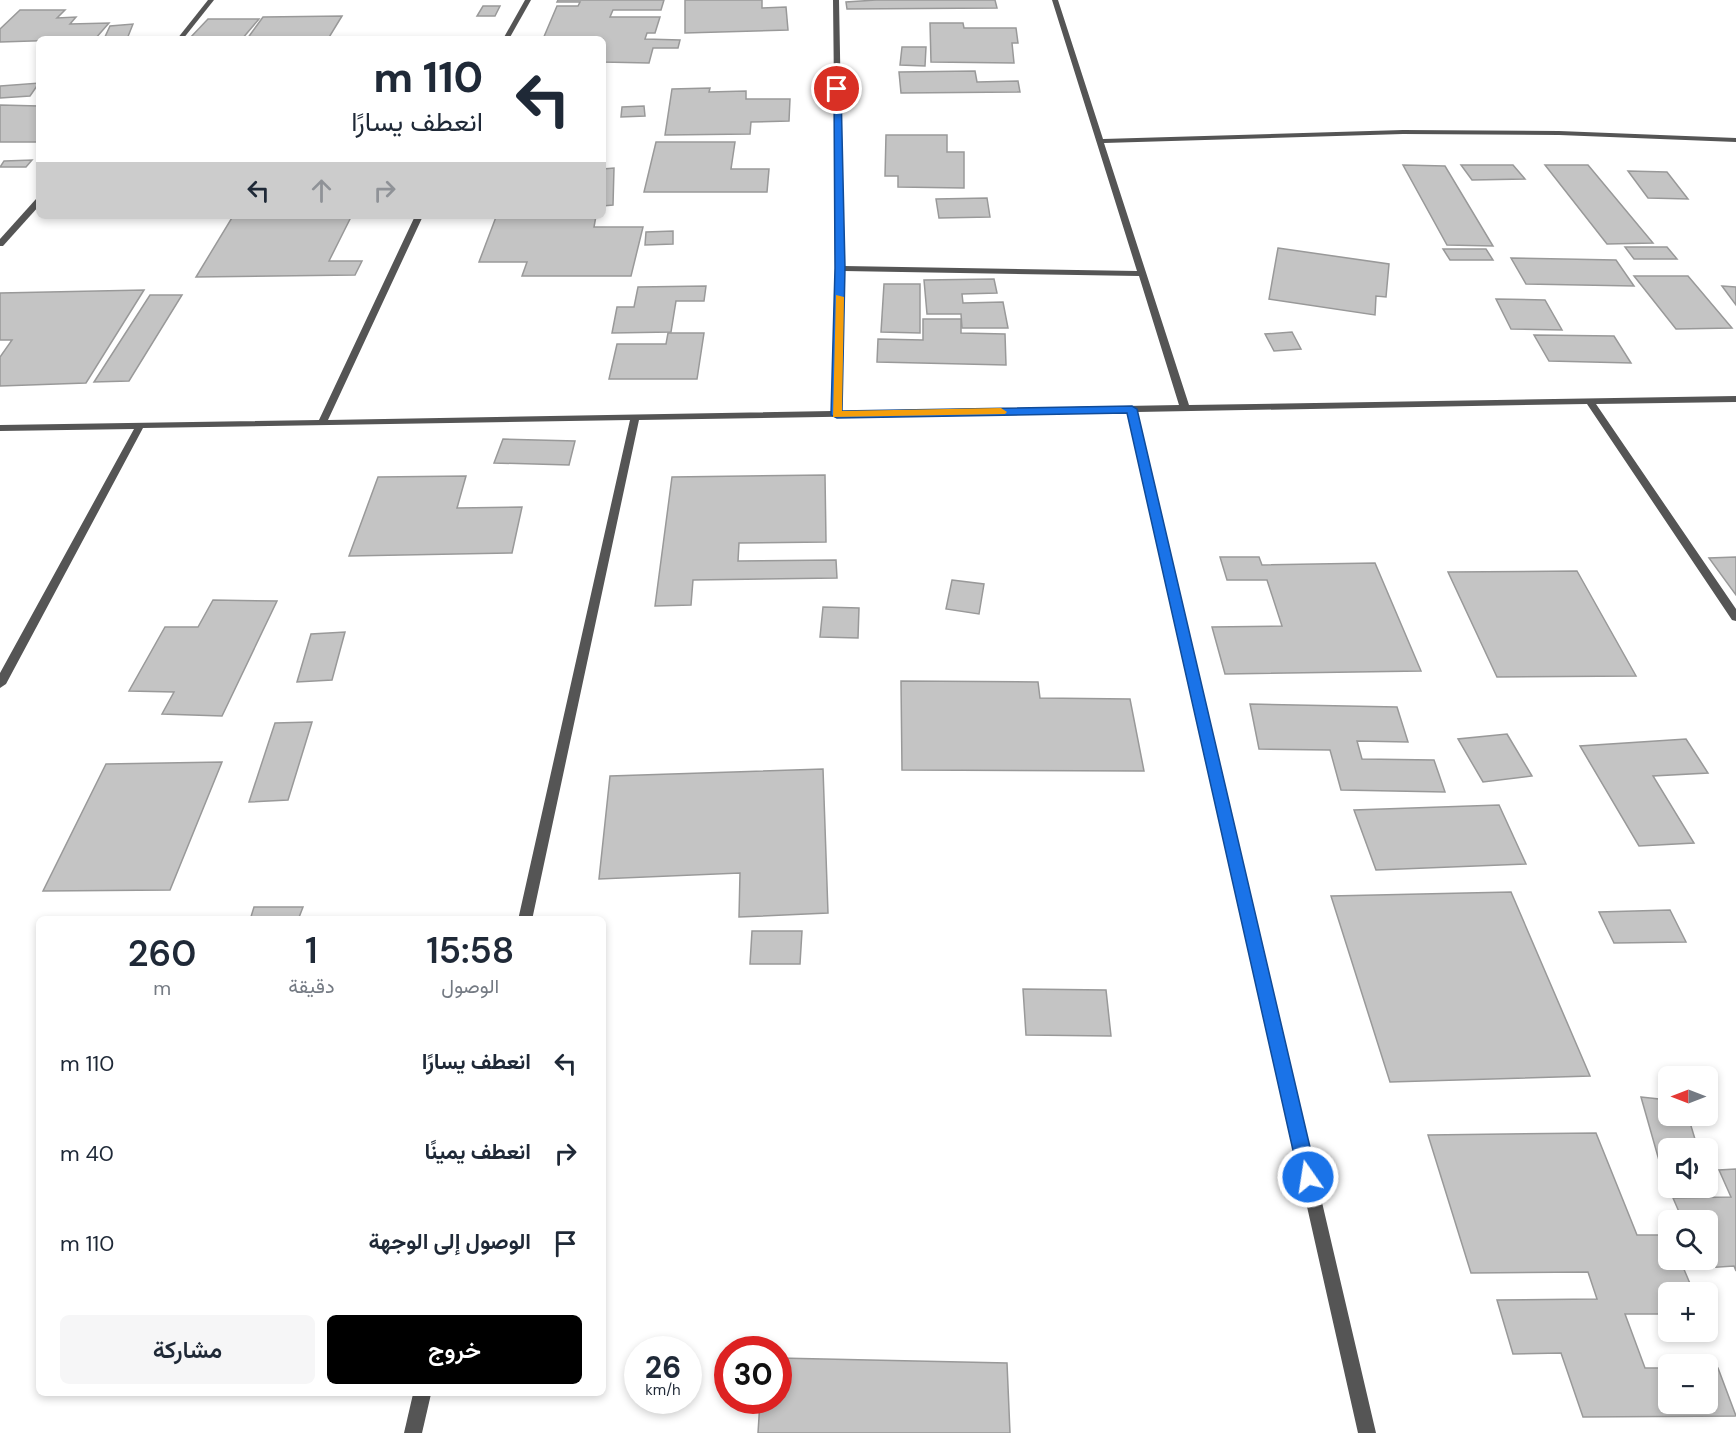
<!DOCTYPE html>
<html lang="ar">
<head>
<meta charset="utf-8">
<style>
  :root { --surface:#fff; --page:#f6f6f7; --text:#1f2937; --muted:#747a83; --accent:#000 }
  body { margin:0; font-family:"DM Sans",Vazirmatn,sans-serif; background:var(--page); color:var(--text); direction:rtl; height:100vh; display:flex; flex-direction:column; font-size:22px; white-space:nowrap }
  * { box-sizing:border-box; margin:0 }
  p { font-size:20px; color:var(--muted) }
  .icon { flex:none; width:33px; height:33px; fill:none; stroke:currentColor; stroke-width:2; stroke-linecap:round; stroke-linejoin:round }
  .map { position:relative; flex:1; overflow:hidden; direction:ltr }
  .drawer { position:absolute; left:36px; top:916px; width:570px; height:480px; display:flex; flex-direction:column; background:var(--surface); border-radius:9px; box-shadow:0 3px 9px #0003; direction:rtl }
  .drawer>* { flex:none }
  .hud { position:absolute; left:36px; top:36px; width:570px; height:183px; border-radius:9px; box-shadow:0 3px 9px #0003; direction:rtl; background:#fff; color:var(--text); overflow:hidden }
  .needle { width:39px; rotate:270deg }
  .tools { position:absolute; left:1658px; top:1066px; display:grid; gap:12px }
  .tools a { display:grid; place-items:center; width:60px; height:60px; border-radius:9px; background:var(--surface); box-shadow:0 3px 9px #0003; font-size:30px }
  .speed { position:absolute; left:624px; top:1336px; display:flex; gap:12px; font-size:30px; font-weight:700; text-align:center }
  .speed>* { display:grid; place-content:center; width:78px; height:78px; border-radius:50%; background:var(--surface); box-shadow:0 3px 9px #0003; line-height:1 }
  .speed small { font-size:15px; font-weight:400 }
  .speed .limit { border:9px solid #d22; background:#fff; color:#111 }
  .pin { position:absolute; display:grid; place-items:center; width:51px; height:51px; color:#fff; margin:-26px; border:3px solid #fff; border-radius:50%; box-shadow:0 2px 6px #0007 }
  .me { position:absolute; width:66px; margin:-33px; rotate:347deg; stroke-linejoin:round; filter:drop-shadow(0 0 4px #0008) }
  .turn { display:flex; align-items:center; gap:21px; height:126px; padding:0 24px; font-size:27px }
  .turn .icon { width:78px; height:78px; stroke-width:2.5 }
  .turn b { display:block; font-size:42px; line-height:51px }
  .lanes { display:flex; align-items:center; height:57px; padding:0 24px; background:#0003; justify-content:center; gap:30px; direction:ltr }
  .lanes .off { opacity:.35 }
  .eta { display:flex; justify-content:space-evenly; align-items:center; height:102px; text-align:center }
  .eta b { font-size:36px; font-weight:600; line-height:42px }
  .primary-button { display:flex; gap:12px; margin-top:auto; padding:12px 24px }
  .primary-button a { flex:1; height:69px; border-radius:9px; background:var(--accent); color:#fff; font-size:24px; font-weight:600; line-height:69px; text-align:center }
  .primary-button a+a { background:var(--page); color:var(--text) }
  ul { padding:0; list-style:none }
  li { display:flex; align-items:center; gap:18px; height:90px; padding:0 24px }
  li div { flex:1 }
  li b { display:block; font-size:22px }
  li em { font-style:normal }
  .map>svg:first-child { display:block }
</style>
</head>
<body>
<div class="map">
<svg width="1736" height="1433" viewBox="0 0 1736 1433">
  <rect width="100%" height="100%" fill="#fff"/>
  <g fill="#c4c4c4" stroke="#999" stroke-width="1.5">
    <path d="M558,0H664L661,10H613L610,17H660L655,33H647L645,39L680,40L678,48H653L649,63L603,62V39H543L557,6H578L580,2H557Z"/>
    <path d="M685,0H762V8L786,7L788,30L685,33Z"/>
    <path d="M876,0H995L997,8L847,9L846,2Z"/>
    <path d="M483,6H500L495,16H477Z"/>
    <path d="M20,10H65L57,18L76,17L70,24L109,23L95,39L0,42V29Z"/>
    <path d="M342,16L328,39H247L263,17Z"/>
    <path d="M208,19H259L242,39H189Z"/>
    <path d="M930,23H963L964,28H1016L1018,43H1012L1014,63L931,62Z"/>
    <path d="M133,24L127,39H104L110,26Z"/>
    <path d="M902,47H926L925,66L900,65Z"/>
    <path d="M975,71L977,82L1018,81L1020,92L901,93L899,72Z"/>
    <path d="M39,83L30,96L0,98V86Z"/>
    <path d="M710,88L709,92L746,91V99H790L789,121L751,122L750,134L665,135L672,89Z"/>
    <path d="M0,105L39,106V142H0Z"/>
    <path d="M644,106L645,116L621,117L622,107Z"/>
    <path d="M886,135H947V152H964V188L898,187V176H885Z"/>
    <path d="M656,142H735L731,169H769L767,192H644Z"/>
    <path d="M32,160L26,167H0L4,161Z"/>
    <path d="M1403,165L1445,166L1493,246L1447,245Z"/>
    <path d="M1461,165H1513L1525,179L1472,180Z"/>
    <path d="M1545,165H1588L1653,243L1607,244Z"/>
    <path d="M614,168L613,205L603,206V169Z"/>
    <path d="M1628,171L1667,172L1688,199L1648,198Z"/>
    <path d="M987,198L990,217L939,218L936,199Z"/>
    <path d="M233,216L351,217L329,261H362L355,275L196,277Z"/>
    <path d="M596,216L594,227H643L631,276H522L527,262H479L496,217Z"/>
    <path d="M673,231V244L645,245L646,232Z"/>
    <path d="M1625,247H1667L1677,259H1634Z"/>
    <path d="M1278,248L1389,264L1386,297L1376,296L1375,315L1269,299Z"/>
    <path d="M1443,249H1486L1493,260H1450Z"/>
    <path d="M1511,258L1616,260L1634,286L1526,284Z"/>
    <path d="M1634,276H1688L1732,328L1676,329Z"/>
    <path d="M994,279L997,293L962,294L963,303L1003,302L1008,328H962L961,314H927L924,280Z"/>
    <path d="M884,284H920V333L881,332Z"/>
    <path d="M706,286L704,301H676L671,332L612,333L617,307H634L638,287Z"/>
    <path d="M1722,286L1736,287V305Z"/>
    <path d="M144,290L86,383L0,386V357L12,340H0V293Z"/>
    <path d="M150,295H182L129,381L94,382Z"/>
    <path d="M1496,299L1545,300L1562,330L1511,329Z"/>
    <path d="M923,319H961V333L1005,334L1006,365L877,362L878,339L923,340Z"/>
    <path d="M1292,332L1301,349L1274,351L1265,334Z"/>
    <path d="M668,333H704L697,379H609L617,344H666Z"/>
    <path d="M1534,335L1614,336L1631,363L1549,361Z"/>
    <path d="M503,439L575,441L569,465L494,463Z"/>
    <path d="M825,475L826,542L739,543L738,561L836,560L837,578L693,580L691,605L655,606L672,477Z"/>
    <path d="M466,476L457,508L522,507L512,553L349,556L378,477Z"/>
    <path d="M1220,557H1259L1262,565L1375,563L1421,671L1225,674L1212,627L1282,626L1267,580H1227Z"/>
    <path d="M1736,557V595L1709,558Z"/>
    <path d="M1577,571L1636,676L1497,677L1448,572Z"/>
    <path d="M952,580L984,584L979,614L946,609Z"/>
    <path d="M213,600L277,601L222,716L162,714L174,692L129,691L165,627H198Z"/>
    <path d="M823,607L859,608L858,638L820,637Z"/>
    <path d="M345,632L332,680L297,682L311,634Z"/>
    <path d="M901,681L1038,682L1040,698L1130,699L1144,771L902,770Z"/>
    <path d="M1250,704L1397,707L1408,742L1357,741L1362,759L1434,760L1445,792L1341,790L1330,750L1259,749Z"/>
    <path d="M312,722L288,800L249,802L275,723Z"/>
    <path d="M1507,734L1532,776L1483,782L1458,739Z"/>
    <path d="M1686,739L1708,773L1653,776L1694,843L1639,846L1580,746Z"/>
    <path d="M222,762L170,890L43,891L106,764Z"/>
    <path d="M823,769L828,913L739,917L740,873L599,879L610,776Z"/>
    <path d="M1499,805L1526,864L1376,870L1354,810Z"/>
    <path d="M1511,892L1590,1076L1390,1082L1331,896Z"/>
    <path d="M254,907H303L298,920H250Z"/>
    <path d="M1670,910L1686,942L1614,943L1599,912Z"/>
    <path d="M752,931H802L800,964H750Z"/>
    <path d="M1023,989L1106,990L1111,1036L1026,1035Z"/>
    <path d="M1641,1097L1668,1100V1116H1688L1698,1149H1668V1179L1664,1178Z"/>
    <path d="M1596,1133L1637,1235H1668V1260H1680L1694,1293H1668V1314H1625L1645,1368H1668V1404H1707V1368H1718L1736,1416L1583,1417L1561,1353L1513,1354L1497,1300L1597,1299L1588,1272L1471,1273L1428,1135Z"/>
    <path d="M1736,1169V1271L1734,1266L1704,1268L1700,1260H1707V1221H1683L1673,1198L1731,1197L1719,1170Z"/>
    <path d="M778,1358L1007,1363L1010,1433H758L760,1401H778Z"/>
  </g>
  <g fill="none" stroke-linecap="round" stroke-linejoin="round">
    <g fill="#555" fill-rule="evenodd">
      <path d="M208,0H214L183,39H177Z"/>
      <path d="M525,0H531L509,39H503Z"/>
      <path d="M833,0H839L844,266L1137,271L1052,0H1058L1103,139L1403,130L1559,131L1736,138V142L1559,135L1403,134L1104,143L1189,405L1736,396V402L1596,404L1736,609V621L1732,620L1587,404L1137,412L1376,1433H1358L1128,412L639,420L532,920H518L630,420L143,428L6,684L0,688V673L134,429L0,431V425L319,420L415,216H423L328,420L832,411L836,268ZM844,271L1139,276L1179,405L842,411Z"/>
      <path d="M36,199H39V206L3,246H0V239Z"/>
      <path d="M413,1394H431L422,1433H404Z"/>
    </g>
  </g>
  <path fill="#1a73e8" stroke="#114b97" stroke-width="1.5" d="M837,87L841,89L845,268L842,411L1132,406L1137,409L1317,1177L1314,1183L1308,1186L1301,1183L1299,1177L1127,413L837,418L831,415L835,268L834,89Z"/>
  <path fill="#f59e0b" d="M836,295L844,297L842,411L1001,408L1007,412L1005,414L833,417Z"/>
</svg>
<div class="tools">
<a><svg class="needle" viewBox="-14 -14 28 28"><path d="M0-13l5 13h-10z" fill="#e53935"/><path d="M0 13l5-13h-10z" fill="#747a83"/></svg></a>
<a><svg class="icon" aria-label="sound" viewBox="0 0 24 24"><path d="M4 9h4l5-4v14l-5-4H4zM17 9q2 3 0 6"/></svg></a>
<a><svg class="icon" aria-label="search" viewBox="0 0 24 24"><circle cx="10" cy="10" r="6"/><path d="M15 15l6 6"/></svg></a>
<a>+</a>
<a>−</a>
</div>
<div class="speed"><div>26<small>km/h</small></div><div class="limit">30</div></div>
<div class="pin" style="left:837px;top:89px;background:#d93025"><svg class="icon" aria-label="arrive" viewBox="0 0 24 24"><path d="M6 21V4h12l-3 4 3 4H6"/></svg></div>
<svg class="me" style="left:1308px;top:1177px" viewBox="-20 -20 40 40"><circle r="17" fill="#1a73e8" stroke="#fff" stroke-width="3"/><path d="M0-11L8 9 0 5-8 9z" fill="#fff"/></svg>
<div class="hud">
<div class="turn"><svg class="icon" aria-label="left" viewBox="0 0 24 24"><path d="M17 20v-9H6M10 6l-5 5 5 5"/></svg><div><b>110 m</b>انعطف يسارًا</div></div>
<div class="lanes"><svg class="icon" aria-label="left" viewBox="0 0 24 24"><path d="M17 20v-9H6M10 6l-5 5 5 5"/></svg><svg class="icon off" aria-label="ahead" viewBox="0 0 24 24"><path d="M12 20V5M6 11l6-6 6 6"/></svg><svg class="icon off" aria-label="right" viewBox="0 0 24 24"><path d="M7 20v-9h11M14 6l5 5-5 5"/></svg></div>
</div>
<section class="drawer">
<div class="eta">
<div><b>15:58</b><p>الوصول</p></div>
<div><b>1</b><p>دقيقة</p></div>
<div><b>260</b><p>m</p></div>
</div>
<ul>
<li><svg class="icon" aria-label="left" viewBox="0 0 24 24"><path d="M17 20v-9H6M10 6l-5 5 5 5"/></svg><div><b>انعطف يسارًا</b></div><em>110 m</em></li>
<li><svg class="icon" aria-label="right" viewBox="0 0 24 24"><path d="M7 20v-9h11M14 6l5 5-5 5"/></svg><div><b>انعطف يمينًا</b></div><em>40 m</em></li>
<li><svg class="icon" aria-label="arrive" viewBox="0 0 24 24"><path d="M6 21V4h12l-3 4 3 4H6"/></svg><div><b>الوصول إلى الوجهة</b></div><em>110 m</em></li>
</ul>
<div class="primary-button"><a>خروج</a><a>مشاركة</a></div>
</section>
</div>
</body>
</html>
